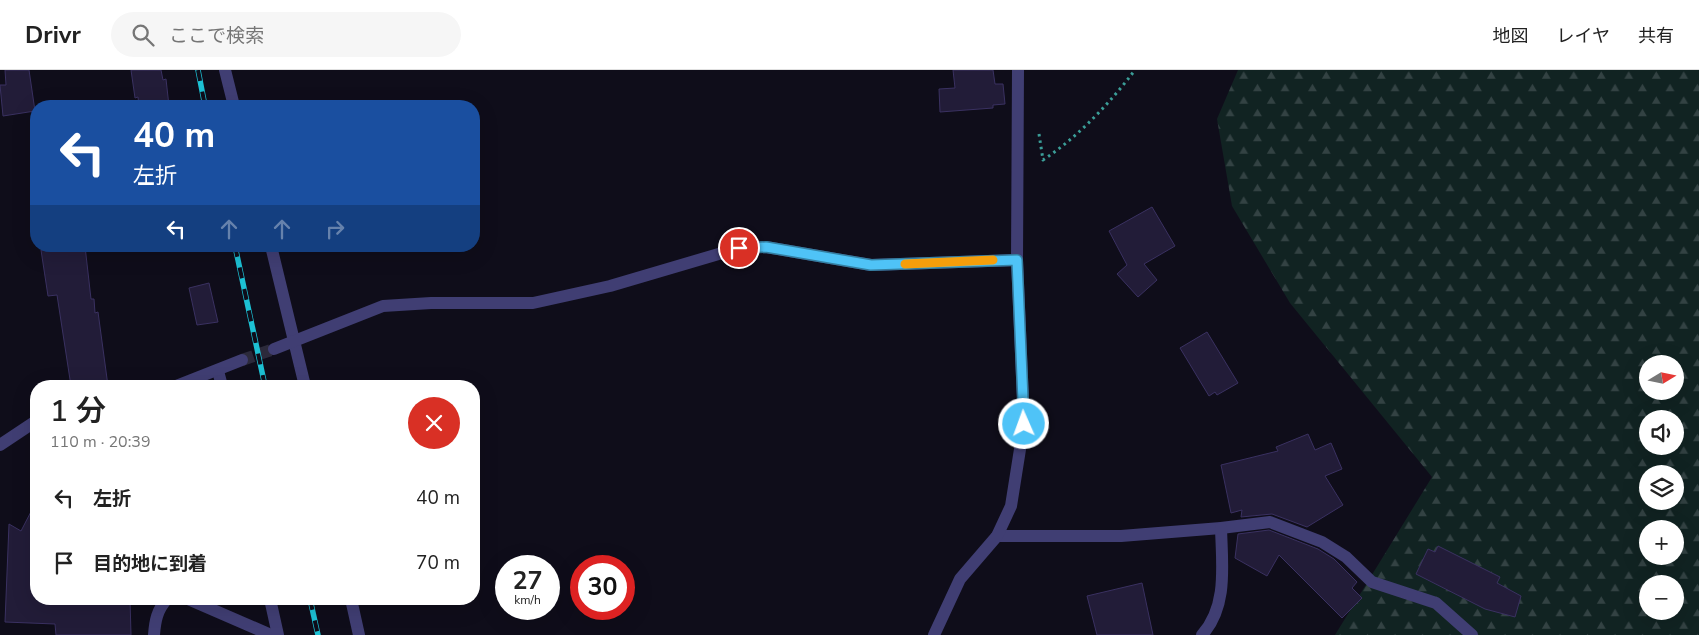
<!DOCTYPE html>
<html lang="ja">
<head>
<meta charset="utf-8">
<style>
  :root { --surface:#fff; --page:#f6f6f6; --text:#222; --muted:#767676; --line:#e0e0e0 }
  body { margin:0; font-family:"Nunito Sans","Noto Sans JP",sans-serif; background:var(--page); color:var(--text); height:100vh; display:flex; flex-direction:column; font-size:19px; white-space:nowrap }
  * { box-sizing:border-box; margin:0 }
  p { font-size:16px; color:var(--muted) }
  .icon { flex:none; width:28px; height:28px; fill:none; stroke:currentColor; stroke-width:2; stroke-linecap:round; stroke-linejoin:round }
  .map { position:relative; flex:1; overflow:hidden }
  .details { position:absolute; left:30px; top:310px; width:450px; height:225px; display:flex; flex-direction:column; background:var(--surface); border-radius:20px; box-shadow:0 5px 20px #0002 }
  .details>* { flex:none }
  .guide { position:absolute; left:30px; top:30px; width:450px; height:152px; border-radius:20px; box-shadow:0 5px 20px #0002; background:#1a4fa0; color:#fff; overflow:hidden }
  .needle { width:32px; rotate:80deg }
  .controls { position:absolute; left:1639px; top:285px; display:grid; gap:10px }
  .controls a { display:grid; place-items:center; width:45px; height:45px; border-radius:50%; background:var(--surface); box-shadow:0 5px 20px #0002; font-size:25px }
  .speed { position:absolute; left:495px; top:485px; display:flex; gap:10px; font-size:25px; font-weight:700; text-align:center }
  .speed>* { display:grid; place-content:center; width:65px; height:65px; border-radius:50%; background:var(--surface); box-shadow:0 5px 20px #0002; line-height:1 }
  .speed small { font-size:12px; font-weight:400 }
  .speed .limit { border:8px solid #d22; background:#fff; color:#111 }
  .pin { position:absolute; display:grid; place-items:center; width:42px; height:42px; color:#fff; margin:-21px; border:2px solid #fff; border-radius:50%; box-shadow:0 1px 5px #0007 }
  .me { position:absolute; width:55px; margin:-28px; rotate:358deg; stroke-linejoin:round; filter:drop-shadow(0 0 4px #0008) }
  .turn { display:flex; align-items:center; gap:18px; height:105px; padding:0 20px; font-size:22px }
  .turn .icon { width:65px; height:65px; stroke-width:2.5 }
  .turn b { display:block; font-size:35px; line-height:42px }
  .lanes { display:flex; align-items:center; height:48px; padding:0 20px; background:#0003; justify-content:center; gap:25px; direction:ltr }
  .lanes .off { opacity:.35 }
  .round { display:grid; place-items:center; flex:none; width:52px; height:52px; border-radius:26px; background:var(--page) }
  .summary { display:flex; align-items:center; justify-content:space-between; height:85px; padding:0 20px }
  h1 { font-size:30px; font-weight:600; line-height:38px }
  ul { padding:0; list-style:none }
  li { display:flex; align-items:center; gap:15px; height:65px; padding:0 20px }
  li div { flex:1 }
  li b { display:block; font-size:19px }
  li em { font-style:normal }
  header { display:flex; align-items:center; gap:30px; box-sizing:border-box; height:70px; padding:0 25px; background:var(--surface); border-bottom:1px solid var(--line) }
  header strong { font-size:24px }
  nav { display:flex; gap:28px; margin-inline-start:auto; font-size:18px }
  .search { width:350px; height:45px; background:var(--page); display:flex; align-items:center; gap:12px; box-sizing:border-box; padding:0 18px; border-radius:28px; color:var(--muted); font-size:19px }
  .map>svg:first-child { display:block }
</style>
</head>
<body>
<header>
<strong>Drivr</strong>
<div class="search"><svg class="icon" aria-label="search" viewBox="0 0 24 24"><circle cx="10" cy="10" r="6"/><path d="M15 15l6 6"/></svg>ここで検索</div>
<nav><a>地図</a><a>レイヤ</a><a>共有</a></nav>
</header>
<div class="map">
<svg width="1699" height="565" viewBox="0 0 1699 565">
  <defs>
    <pattern id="forest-firs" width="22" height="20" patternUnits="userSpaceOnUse" patternTransform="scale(1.25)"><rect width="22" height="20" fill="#112322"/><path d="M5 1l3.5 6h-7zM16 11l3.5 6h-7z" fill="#334243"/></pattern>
  </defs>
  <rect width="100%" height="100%" fill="#0f0d1a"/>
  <path fill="url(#forest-firs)" fill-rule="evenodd" d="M1238,0H1699V565H1335L1432,407L1290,233L1232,136L1217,49ZM1648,294H1675V321H1648ZM1648,349H1675V376H1648ZM1648,404H1675V431H1648ZM1648,459H1675V486H1648ZM1648,514H1675V541H1648Z"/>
  <g fill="#221c38" stroke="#3a3161">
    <path d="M5,0H29L35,41L3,46L0,15H6Z"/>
    <path d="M131,0H161L163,10L166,9L169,36H139L138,27L135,28Z"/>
    <path d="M953,0H993L995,14H1003L1005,34L993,35V38L940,42L939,19L955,18Z"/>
    <path d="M1152,137L1175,176L1144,194L1157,210L1138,227L1117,204L1127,195L1109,161Z"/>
    <path d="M73,176H85L91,229H94L95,243L98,242L108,316H71L57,225L48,226L41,180Z"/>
    <path d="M209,213L218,252L197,255L189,218Z"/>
    <path d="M1207,262L1238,313L1217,325L1215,322L1209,326L1180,278Z"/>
    <path d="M1308,364L1315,380L1331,373L1342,399L1325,406L1343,435L1307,457L1272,444L1241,447L1242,440L1231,443L1221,395L1278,381L1276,377Z"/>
    <path d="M36,432V529H130L131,565H56L55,554L5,552L9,454L21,461Z"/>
    <path d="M1269,460L1318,479L1334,489L1357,512L1352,518L1362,528L1342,548L1279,485L1267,506L1235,488L1238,464Z"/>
    <path d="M1438,476L1500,507L1497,513L1521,526L1515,547L1485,539L1416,504L1428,479L1435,482Z"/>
    <path d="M1142,513L1153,565H1097L1087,526Z"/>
  </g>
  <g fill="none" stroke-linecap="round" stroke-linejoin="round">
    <path stroke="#2c2a3b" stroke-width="12" stroke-dasharray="12 6" stroke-linecap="butt" d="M242,290L274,279"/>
    <path stroke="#3b9e98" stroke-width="3" stroke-dasharray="2.5 4" stroke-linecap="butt" d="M1039,64L1043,90C1078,67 1110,33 1135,0"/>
    <g stroke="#403e73" stroke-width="12">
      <path d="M225,0L234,36"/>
      <path d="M271,176L305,316"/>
      <path d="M274,279L383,236L431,233H533L610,216L739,178L766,177L871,195L1017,190"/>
      <path d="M218,301L222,316"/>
      <path d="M176,316L242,290"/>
      <path d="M0,375L36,351"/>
      <path d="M997,466H1121L1221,458L1270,452L1322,472L1346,487L1372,512L1436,533L1472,565"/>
      <path d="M188,529L271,565"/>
      <path d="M270,529L278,565"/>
      <path d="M351,529L359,565"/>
      <path d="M154,565C155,551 157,540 167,529"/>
      <path d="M934,565L960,509L997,466L1011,436L1024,354L1017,190L1018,0"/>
      <path d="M1202,565C1228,536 1222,495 1221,458"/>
    </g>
    <defs>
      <g id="rail">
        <path d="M198,0L205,36"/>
        <path d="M235,176L265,316"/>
        <path d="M310,529L318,565"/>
      </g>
    </defs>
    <use href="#rail" stroke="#1dc1d4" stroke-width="5.5"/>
    <use href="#rail" stroke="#0f0d1a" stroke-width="4" stroke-dasharray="11" stroke-linecap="butt"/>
  </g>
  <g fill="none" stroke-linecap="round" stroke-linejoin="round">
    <defs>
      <path id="route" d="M739,178L766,177L871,195L1017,190L1024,354"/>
    </defs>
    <use href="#route" stroke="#337fa1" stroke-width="12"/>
    <use href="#route" stroke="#4fc3f7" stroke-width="9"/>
    <path stroke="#f59e0b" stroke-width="9" d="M905,194L993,190"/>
  </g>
</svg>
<div class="controls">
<a><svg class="needle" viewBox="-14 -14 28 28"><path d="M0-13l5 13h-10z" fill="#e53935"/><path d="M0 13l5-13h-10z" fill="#767676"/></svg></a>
<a><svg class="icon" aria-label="sound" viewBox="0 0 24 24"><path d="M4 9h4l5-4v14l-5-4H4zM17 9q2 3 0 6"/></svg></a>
<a><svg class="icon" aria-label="layers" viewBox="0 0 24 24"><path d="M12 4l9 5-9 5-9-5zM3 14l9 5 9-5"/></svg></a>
<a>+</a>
<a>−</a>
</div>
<div class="speed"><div>27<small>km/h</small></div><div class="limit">30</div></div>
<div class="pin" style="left:739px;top:178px;background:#d93025"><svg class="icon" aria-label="arrive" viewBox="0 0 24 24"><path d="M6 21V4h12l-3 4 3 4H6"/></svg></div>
<svg class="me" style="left:1024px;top:354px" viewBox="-20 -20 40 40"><circle r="17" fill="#4fc3f7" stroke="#fff" stroke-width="3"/><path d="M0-11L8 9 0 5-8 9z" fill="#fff"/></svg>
<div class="guide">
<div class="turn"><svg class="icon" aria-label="left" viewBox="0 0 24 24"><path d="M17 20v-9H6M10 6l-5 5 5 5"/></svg><div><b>40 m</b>左折</div></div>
<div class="lanes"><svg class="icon" aria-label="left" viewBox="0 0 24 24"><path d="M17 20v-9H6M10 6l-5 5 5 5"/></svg><svg class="icon off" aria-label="ahead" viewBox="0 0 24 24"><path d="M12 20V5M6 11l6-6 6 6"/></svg><svg class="icon off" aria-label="ahead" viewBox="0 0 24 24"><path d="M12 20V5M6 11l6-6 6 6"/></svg><svg class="icon off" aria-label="right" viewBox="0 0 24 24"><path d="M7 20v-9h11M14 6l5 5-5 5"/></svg></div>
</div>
<section class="details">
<div class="summary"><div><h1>1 分</h1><p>110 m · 20:39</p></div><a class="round" style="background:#d93025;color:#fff"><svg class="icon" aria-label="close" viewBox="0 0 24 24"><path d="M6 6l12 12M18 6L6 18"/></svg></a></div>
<ul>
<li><svg class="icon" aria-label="left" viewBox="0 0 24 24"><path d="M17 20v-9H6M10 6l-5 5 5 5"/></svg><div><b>左折</b></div><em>40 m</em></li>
<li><svg class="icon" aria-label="arrive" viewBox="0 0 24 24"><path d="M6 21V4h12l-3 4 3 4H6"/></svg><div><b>目的地に到着</b></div><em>70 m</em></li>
</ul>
</section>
</div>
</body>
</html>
